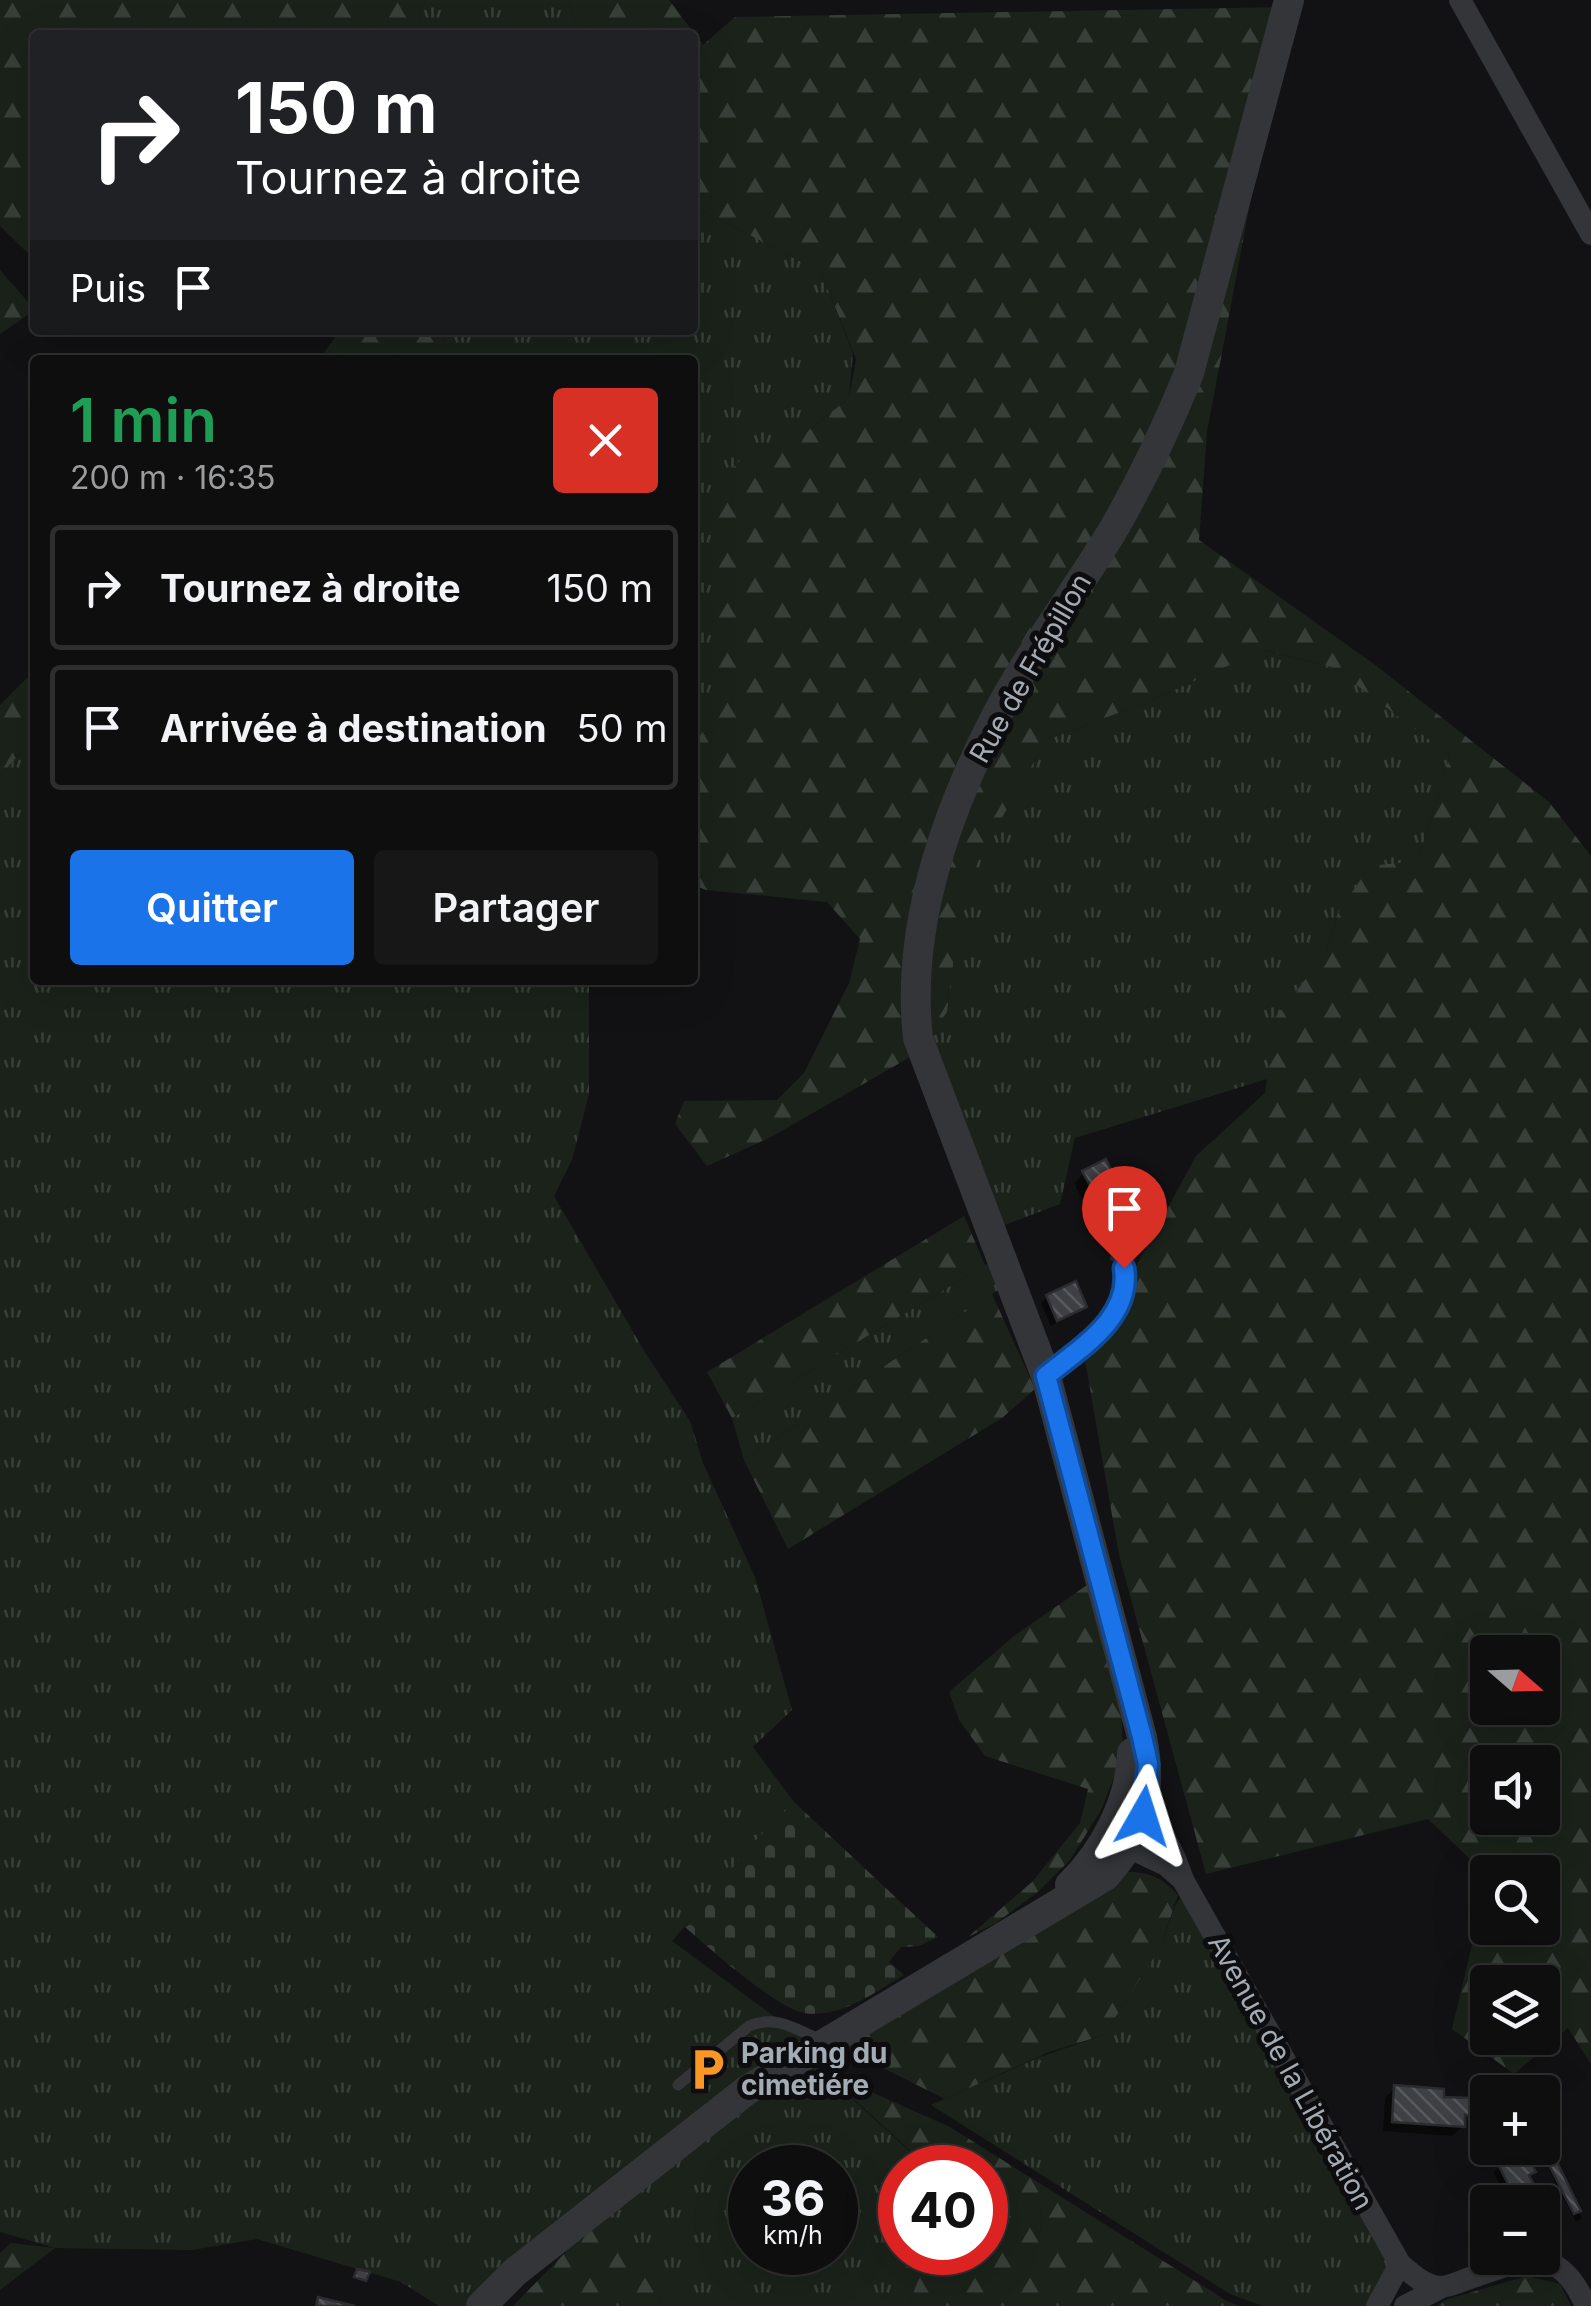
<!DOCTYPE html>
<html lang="fr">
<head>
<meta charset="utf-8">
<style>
  :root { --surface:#0e0e0f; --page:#171718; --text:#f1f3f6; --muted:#9b9c9e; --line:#2e2e2f; --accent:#1a73e8 }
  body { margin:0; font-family:Inter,sans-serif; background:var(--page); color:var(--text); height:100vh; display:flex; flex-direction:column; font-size:38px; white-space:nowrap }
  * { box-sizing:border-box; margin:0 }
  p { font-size:32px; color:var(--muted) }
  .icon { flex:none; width:55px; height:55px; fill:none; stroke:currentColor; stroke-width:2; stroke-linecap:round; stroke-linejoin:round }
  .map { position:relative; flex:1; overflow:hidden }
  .details { position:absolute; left:30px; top:355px; width:668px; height:630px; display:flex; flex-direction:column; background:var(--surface); border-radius:10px; box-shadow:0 10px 40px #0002,0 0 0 2px var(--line) }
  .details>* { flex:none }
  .banner { position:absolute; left:30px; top:30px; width:668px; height:305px; border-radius:10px; box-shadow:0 10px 40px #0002,0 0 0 2px var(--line); background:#202124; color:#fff; overflow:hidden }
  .needle { width:65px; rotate:110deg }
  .fabs { position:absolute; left:1470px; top:1635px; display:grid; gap:20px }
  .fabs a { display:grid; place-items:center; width:90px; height:90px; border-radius:10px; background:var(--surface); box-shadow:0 10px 40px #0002,0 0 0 2px var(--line); font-size:50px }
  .speed { position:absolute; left:728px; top:2145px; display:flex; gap:20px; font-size:50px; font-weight:700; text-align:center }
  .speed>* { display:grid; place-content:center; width:130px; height:130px; border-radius:50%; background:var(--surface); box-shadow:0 10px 40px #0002,0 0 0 2px var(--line); line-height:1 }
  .speed small { font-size:25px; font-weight:400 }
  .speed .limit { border:15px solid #d22; background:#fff; color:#111 }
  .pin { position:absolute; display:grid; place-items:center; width:85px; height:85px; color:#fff; margin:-102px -42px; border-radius:50% 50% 50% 0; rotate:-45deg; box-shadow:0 0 10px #0007 }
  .pin .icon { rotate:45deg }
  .me { position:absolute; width:110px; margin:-55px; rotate:6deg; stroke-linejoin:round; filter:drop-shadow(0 0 8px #0008) }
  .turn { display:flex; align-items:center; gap:35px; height:210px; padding:0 40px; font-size:45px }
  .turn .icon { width:130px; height:130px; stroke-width:2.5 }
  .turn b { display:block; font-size:70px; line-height:85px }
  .then { display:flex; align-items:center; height:95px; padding:0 40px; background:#0003; gap:20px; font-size:38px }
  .round { display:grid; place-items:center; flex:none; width:105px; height:105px; border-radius:10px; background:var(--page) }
  .summary { display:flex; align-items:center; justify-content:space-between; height:170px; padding:0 40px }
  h1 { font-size:60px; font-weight:600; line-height:75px; color:#1e9e55 }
  .cta { display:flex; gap:20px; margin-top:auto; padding:20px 40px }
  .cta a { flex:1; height:115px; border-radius:10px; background:var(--accent); color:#fff; font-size:40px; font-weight:600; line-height:115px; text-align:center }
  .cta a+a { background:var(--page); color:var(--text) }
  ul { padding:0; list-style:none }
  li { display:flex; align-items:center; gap:30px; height:125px; margin:0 20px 15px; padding:0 20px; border:5px solid var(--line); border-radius:10px }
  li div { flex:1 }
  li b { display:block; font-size:38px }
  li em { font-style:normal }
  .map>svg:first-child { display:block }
</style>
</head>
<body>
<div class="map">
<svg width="1591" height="2306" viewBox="0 0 1591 2306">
  <defs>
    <pattern id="grass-tufts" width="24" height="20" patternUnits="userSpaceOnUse" patternTransform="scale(2.5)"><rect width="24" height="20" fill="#1a221a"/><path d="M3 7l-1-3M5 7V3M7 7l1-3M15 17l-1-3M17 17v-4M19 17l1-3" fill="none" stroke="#383f39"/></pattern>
    <pattern id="forest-firs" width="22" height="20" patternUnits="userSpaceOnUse" patternTransform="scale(2.5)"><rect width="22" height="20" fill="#1a221a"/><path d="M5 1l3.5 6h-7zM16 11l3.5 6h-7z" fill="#383f39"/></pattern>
    <pattern id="cemetery-stones" width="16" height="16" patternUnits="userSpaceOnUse" patternTransform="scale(2.5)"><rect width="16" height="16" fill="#1a221a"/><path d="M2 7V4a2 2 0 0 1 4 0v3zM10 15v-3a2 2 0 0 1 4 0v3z" fill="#383f39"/></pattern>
    <pattern id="building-back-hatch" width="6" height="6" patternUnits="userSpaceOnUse" patternTransform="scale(2.5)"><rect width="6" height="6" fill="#3e4044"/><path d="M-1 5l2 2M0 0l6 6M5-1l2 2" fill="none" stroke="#57595d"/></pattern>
  </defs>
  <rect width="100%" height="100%" fill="#121214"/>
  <g fill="url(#grass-tufts)" fill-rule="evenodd">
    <path d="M426,0H569L578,35H424L419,16Z"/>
    <path d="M693,206L821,272L853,353L849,398L790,445L718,486V729L693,737L692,360H431L450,330H692Z"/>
    <path d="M1262,650L1332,667L1450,755L1418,861L1339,911L1326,953L1276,1018L1267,1079L1075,1138L1060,1204L1002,1226L918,1044L947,1012L962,887L1046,740L1145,703Z"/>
    <path d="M35,738V980H589V1094L572,1160L554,1196L646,1354L690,1421L703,1463L755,1577L792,1710L753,1747L794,1802L672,1941L783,2023L821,2045L804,2055L927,2167L900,2168V2252L929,2253L908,2306H664L597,2197L482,2306H439L401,2282L257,2239L192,2250L55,2248L0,2232V775ZM750,2168H835V2252H750Z"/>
    <path d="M1002,1260L1010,1282L744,1460L732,1418L985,1265Z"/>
    <path d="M1187,1887L1400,2264L1368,2306H1263L1230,2294L931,2105L1040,2057L1104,2035L1161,1946L1175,1906Z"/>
  </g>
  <g fill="url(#forest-firs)" fill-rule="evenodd">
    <path d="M0,0H426L419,16L424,35H35V260L0,226Z"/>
    <path d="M569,0H669L703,45L735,17L1287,7L1207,432L1199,540L1374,664L1549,802L1591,856V2064L1568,2028L1514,2074L1452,2029L1476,1928L1470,1859L1428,1819L1206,1874L1119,1555L1085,1360L1196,1156L1265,1093L1275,1018L1326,953L1339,911L1370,866L1418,861L1450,755L1332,667L1263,650L1145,703L1046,740L963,887L947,1012L919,1052L771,1137L707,1166L675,1124L684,1101L777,1100L804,1073L849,983L860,939L827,902L706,890L693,885V737L718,729V486L753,445H790L849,398L856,359L821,272L693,206L692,35H578ZM1488,1652H1542V1708H1488ZM1488,1762H1542V1818H1488ZM1488,1872H1542V1928H1488ZM1488,1982H1542V2038H1488Z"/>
    <path d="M0,270L35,310L0,334Z"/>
    <path d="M340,330H450L431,360H319Z"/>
    <path d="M35,670V738L0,775V705Z"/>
    <path d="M964,1216L985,1265L732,1418L707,1372Z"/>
    <path d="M992,1294L1035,1389L1002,1418L788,1549L744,1460Z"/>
    <path d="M1087,1585L1121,1699L1123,1755L1101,1810L1070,1860L1038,1892L996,1923L968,1937L1032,1882L1080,1823L1088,1789L985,1756L959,1720L949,1692L1014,1636Z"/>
    <path d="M1122,1872C1147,1871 1161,1876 1178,1895L1161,1946L1104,2035L1049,2052L945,2099L841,2047Z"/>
    <path d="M822,2070L950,2127L1227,2301L1240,2306H908L929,2253L985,2252V2168L928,2167Z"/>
    <path d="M606,2211L664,2306H513Z"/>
    <path d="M11,2243L55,2248L0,2290V2253Z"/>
    <path d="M1527,2276L1560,2284L1571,2306H1436L1448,2299Z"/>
  </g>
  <path fill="url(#cemetery-stones)" d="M794,1802L938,1937L919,1946L901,1947L889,1962L904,1975C876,1992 839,2019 804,2013C775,2007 709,1948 685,1927L752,1844Z"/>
  <g fill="#0007">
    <path d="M1084,1173L1130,1224L1120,1234L1106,1240L1104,1235L1095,1240L1090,1229L1095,1223L1074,1183Z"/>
    <path d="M1047,1297L1084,1307L1051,1326L1041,1303Z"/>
    <path d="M1395,2088L1441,2099L1467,2115L1463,2126L1452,2136L1383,2131L1385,2098Z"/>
    <path d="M1523,2154L1527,2177L1540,2202H1510L1493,2172Z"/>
    <path d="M1556,2165L1582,2218L1576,2222L1549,2170Z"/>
  </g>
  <g fill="url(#building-back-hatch)" stroke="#2c2c30" stroke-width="2.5">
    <path d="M1106,1159L1132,1213L1128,1214L1133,1225L1117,1232L1114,1227L1106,1231L1098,1217L1105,1213L1082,1171Z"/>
    <path d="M1119,1240L1131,1246L1123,1264L1111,1259Z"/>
    <path d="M1076,1281L1087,1307L1057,1321L1046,1295Z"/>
    <path d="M1394,2085L1444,2089V2097L1471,2098L1470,2116L1465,2115V2127L1392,2122Z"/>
    <path d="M1524,2151L1536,2172L1529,2175L1548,2211L1542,2214V2202H1517L1498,2164Z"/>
    <path d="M1557,2162L1581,2211L1574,2214L1549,2165Z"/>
    <path d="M357,2269L370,2272L366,2281L354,2277Z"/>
    <path d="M318,2297L355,2306H316Z"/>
  </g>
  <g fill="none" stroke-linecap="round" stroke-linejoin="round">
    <g stroke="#333539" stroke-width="11">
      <path d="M1046,1376C1080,1348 1132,1318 1125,1268"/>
      <path d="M678,2085L749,2026C775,2014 797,2030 821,2040"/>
    </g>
    <g stroke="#333539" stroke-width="22">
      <path d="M1460,0L1591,234"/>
      <path d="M1126,1810C1161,1823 1172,1846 1183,1880L1400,2264C1412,2274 1424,2286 1440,2287C1449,2287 1461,2281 1470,2278C1524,2260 1558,2241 1586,2306"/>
      <path d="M1123,1832L1128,1847L1166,1865L1183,1880"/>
      <path d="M1377,2306L1400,2264"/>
      <path d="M1405,2306L1442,2287"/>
    </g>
    <g stroke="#333539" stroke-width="30">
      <path d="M1070,1885C1104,1852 1131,1801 1132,1753"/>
      <path d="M481,2306L515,2272L747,2090L1105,1876C1143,1835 1153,1791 1142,1737L1046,1376L918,1038C906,932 944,819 992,724C1026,657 1074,595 1113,530C1142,480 1167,427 1189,373L1289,0"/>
    </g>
  </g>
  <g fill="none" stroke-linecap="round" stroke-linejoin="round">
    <defs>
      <path id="route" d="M1124,1268C1132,1318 1080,1348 1046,1376L1142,1737L1148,1764L1143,1816"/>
    </defs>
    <use href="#route" stroke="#114b97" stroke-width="25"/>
    <use href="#route" stroke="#1a73e8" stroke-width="18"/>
  </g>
  <defs>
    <symbol id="parking-bare" viewBox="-9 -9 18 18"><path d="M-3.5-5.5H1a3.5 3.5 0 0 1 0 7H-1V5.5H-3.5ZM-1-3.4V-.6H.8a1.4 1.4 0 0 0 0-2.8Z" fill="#f99624" stroke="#0d0d0f" stroke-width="2.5" paint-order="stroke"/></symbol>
  </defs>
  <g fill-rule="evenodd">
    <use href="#parking-bare" x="676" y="2038" width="63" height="63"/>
  </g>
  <g text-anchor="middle" stroke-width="10" stroke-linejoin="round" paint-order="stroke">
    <g font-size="28" fill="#a3abb5" stroke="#0d0d0f">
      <text transform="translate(1030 668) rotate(-60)" y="10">Rue de Frépillon</text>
      <text transform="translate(1291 2072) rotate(61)" y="10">Avenue de la Libération</text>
    </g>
    <g font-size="28" font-weight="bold" fill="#a3abb5" stroke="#0d0d0f" text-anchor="start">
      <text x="741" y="2063">Parking du<tspan x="741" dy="32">cimetiére</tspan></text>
    </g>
  </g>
</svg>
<div class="fabs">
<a><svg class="needle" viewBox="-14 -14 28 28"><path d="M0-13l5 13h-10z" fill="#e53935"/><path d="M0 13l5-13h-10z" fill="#9b9c9e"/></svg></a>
<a><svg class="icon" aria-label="sound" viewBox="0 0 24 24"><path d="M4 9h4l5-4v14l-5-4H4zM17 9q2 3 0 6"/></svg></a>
<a><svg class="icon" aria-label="search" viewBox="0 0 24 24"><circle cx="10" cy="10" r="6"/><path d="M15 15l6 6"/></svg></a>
<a><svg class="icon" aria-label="layers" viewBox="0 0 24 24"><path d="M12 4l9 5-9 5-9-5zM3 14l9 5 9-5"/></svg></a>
<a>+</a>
<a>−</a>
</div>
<div class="speed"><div>36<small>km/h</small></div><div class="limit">40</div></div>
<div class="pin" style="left:1124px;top:1268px;background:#d93025"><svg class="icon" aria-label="arrive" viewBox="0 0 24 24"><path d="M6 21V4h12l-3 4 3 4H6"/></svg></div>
<svg class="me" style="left:1143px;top:1816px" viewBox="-20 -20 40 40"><path d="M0-17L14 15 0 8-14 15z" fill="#1a73e8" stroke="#fff" stroke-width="4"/></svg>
<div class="banner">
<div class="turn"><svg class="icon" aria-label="right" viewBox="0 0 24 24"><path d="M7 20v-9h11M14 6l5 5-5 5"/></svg><div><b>150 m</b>Tournez à droite</div></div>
<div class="then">Puis<svg class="icon" aria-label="arrive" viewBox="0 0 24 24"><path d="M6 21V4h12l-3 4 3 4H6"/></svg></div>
</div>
<section class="details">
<div class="summary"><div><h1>1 min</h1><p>200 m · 16:35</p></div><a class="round" style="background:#d93025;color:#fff"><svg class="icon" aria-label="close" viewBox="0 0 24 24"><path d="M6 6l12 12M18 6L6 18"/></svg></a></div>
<ul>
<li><svg class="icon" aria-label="right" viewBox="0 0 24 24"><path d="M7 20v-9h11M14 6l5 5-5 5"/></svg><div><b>Tournez à droite</b></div><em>150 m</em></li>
<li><svg class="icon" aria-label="arrive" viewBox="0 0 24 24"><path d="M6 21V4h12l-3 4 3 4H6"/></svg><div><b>Arrivée à destination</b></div><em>50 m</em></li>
</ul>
<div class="cta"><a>Quitter</a><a>Partager</a></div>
</section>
</div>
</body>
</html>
